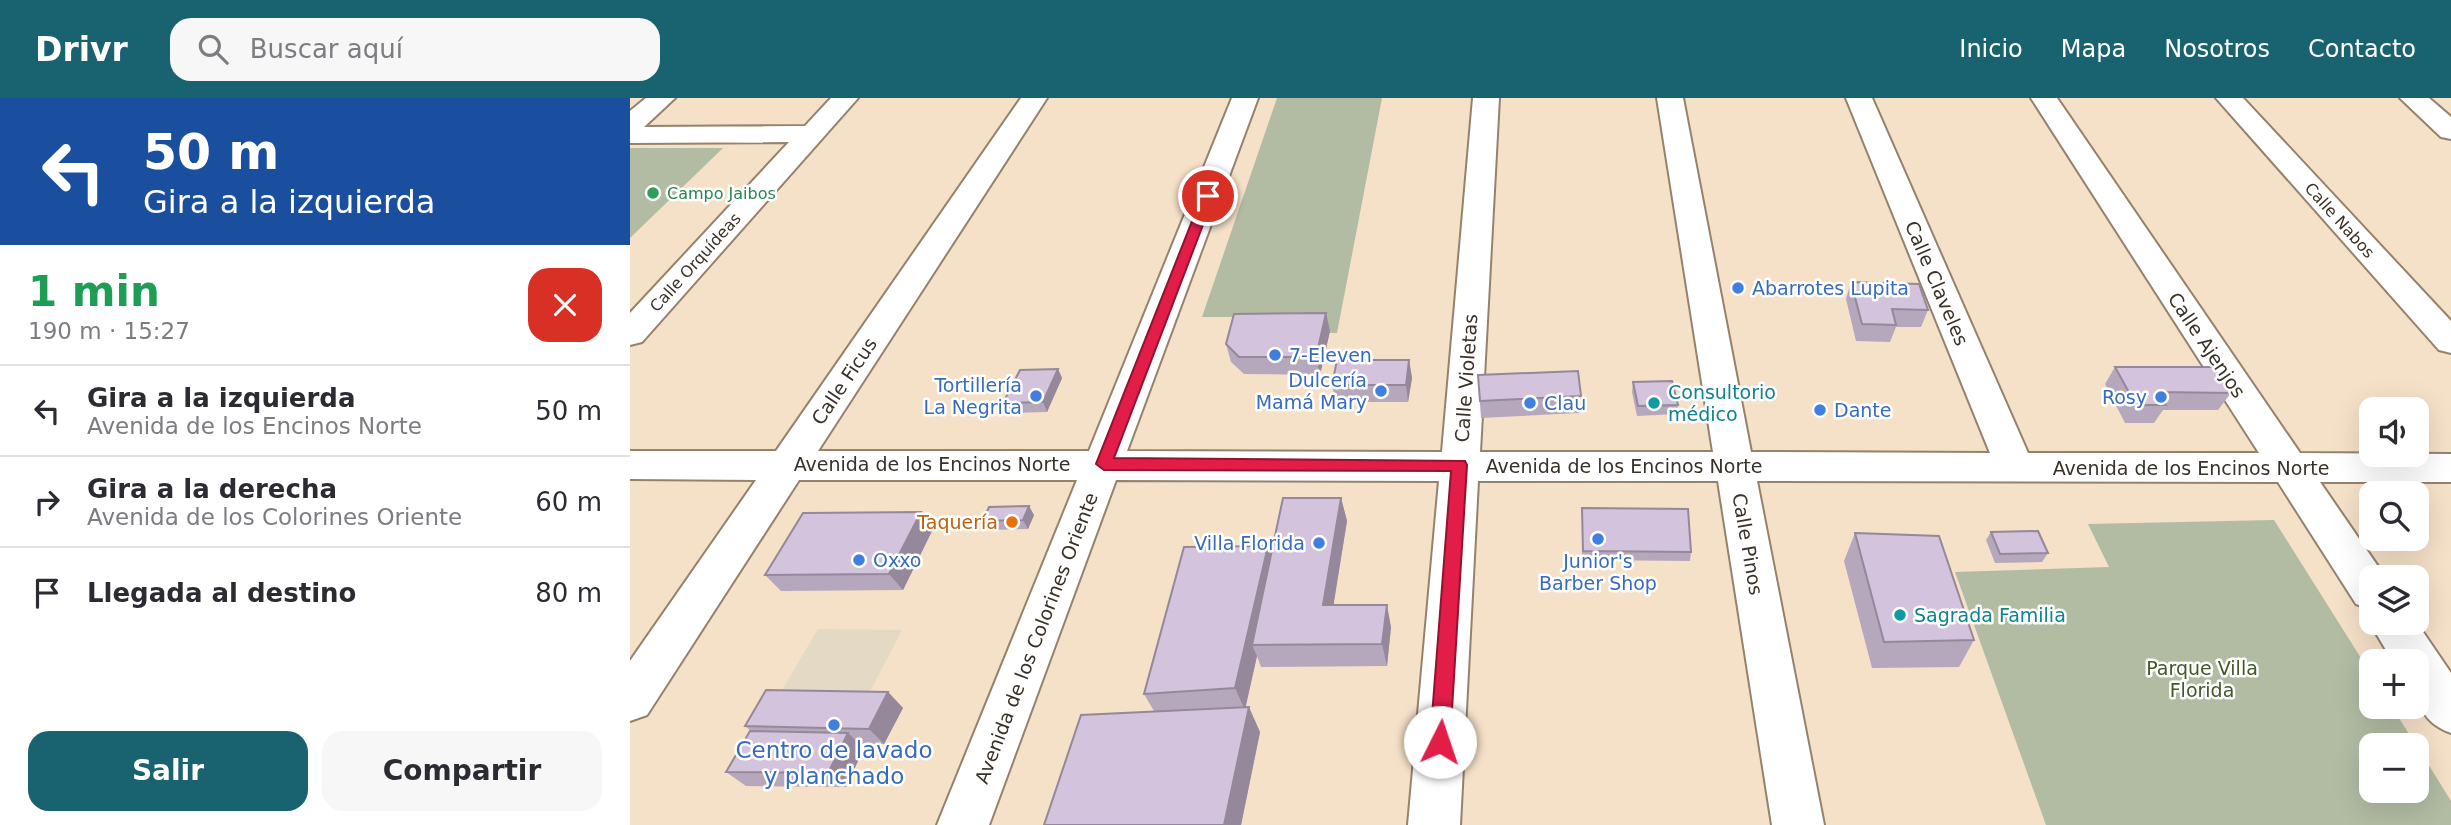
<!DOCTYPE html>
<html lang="es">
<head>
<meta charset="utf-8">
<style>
  :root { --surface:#fff; --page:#f7f7f7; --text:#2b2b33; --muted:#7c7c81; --line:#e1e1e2; --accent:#196270 }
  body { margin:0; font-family:"DejaVu Sans",sans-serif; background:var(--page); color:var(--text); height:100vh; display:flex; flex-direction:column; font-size:26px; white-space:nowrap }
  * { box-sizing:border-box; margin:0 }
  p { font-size:23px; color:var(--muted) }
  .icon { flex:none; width:38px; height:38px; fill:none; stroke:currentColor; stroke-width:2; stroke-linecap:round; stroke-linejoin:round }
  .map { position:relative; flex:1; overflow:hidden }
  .panel { display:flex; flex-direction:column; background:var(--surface); width:630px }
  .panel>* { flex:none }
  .banner { background:#1a4fa0; color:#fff; overflow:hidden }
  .tools { position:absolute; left:1729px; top:299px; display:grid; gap:14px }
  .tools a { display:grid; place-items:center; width:70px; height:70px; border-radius:14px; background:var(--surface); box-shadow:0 7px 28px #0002; font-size:35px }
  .pin { position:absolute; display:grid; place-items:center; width:60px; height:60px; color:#fff; margin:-30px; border:4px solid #fff; border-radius:50%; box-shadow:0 2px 7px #0007 }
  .me { position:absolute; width:77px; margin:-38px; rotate:4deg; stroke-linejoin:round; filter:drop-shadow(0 0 5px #0008) }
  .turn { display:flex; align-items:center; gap:24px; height:147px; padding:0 28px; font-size:32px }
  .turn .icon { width:91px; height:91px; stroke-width:2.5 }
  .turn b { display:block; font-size:49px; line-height:60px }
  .round { display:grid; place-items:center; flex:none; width:74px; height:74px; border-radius:21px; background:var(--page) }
  .overview { display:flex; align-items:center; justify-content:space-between; height:119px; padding:0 28px }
  h1 { font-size:42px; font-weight:600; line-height:52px; color:#1e9e55 }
  .button { display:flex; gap:14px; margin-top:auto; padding:14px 28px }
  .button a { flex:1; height:80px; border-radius:21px; background:var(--accent); color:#fff; font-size:28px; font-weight:600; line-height:80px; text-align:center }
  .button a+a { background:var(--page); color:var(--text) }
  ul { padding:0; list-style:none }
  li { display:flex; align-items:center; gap:21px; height:91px; padding:0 28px; border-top:2px solid var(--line) }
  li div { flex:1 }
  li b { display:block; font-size:26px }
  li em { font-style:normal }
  header { display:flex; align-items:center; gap:42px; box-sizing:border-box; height:98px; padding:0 35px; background:var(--accent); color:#fff }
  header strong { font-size:33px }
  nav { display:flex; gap:38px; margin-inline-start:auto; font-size:24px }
  .search { width:490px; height:63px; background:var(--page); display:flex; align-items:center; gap:18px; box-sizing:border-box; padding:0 24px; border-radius:21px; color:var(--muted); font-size:26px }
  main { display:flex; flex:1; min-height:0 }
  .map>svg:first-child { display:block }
</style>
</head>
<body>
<header>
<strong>Drivr</strong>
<div class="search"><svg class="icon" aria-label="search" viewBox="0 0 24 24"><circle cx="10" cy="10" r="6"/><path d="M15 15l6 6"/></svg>Buscar aquí</div>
<nav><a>Inicio</a><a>Mapa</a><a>Nosotros</a><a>Contacto</a></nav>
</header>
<main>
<section class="panel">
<div class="banner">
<div class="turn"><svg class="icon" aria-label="left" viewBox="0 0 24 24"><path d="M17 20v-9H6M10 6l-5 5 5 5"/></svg><div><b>50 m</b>Gira a la izquierda</div></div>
</div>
<div class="overview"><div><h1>1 min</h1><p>190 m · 15:27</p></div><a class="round" style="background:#d93025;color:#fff"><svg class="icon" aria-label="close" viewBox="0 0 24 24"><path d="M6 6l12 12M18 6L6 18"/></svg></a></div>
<ul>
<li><svg class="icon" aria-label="left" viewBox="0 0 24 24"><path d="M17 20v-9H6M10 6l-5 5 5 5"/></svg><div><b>Gira a la izquierda</b><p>Avenida de los Encinos Norte</p></div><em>50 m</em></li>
<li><svg class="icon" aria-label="right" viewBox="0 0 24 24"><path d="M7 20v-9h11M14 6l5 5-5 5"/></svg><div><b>Gira a la derecha</b><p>Avenida de los Colorines Oriente</p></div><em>60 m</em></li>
<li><svg class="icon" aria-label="arrive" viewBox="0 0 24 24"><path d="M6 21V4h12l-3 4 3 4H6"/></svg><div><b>Llegada al destino</b></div><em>80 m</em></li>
</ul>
<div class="button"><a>Salir</a><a>Compartir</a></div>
</section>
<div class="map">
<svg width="1821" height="727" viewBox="0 0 1821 727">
  <rect width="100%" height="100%" fill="#f5e0c8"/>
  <path fill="#e3d9c4" d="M188,531L272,532L233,607L144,606Z"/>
  <g fill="#b1bca3">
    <path d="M647,0H752L707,235L609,233L614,219H572Z"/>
    <path d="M0,50H93L0,140Z"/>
    <path d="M1644,422L1741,576V609H1762L1786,647L1741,648V693H1787V648L1821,703V727H1416L1325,474L1479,469L1458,426Z"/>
  </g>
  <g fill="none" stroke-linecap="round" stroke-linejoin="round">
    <defs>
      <g id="minor">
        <path d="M16,0H45L14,29L175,28L201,0H228L12,244L0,247V215L159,44L0,45V13Z"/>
        <path d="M391,0H417L188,353H459L602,0H628L497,353L812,354L843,0H869L850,354H1083L1027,0H1053L1121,354L1360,355L1216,0H1242L1398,355H1629L1401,0H1427L1670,355L1821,356V384H1690L1756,480H1741V511L1726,506L1648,384L1127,383L1194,727H1142L1088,383H848L830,727H778L809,383L486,382L359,727H307L447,382H169L17,617L0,623V563L126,382L0,381V353H146Z"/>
        <path d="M1586,0H1613L1821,223V255L1809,252Z"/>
        <path d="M1770,0H1799L1821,19V41L1811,39Z"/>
        <path d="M1741,522V525H1787L1821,575V635C1785,622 1787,597 1787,564H1763L1740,525Z"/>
      </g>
    </defs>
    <use href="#minor" stroke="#95826d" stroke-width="4"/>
    <use href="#minor" fill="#fff" fill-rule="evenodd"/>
  </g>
  <g fill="#b5a8bd">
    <path d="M1221,184L1298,212L1291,229H1266L1260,244L1226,243L1216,201Z"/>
    <path d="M700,233L690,277L614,276L601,264L596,246Z"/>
    <path d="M779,262L782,280L778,304H706L702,287Z"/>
    <path d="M1485,269L1601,295L1588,312H1533L1524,325H1495L1475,286Z"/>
    <path d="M428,271L432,280L417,314L378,315L373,305Z"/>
    <path d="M848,277L951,298L950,315L851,320Z"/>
    <path d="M1003,284L1048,307L1046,316L1007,318L1002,294Z"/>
    <path d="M711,400L717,423L703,507L761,529L757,568L631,569L627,558L615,609L630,634L611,727H414L524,613L514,596L638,448L641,457Z"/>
    <path d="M952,410L1061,454L1060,463L952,462Z"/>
    <path d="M404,417L398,431L359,432L353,423Z"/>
    <path d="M303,431L273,492L151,493L135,477Z"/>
    <path d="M1361,434L1418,455L1412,464L1365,465L1356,442Z"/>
    <path d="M1225,435L1344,542L1329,569L1242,570L1214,463Z"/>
    <path d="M258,594L273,610L254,646H229L234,650L216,689L116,688L96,674L121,633L115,628Z"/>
  </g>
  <g fill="#94889a">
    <path d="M696,215L700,233L690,277L686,259Z"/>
    <path d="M779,262L782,280L778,304L776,287Z"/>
    <path d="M428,271L432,280L417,314L413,304Z"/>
    <path d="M711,400L717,423L700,529L693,507Z"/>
    <path d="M399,408L404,417L398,431L393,422Z"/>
    <path d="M291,414L303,431L273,492L259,476Z"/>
    <path d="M638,448L646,471L622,547L627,558L615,612L605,590Z"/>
    <path d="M757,507L761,529L757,568L752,546Z"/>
    <path d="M258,594L273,610L254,646L239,631Z"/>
    <path d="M619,609L630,634L611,727H594Z"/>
    <path d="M218,635L234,650L216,689L198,675Z"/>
  </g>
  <g fill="#d3c3dc" stroke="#94889a" stroke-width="2">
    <path d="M1221,184L1289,186L1298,212L1262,211L1266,227L1232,226Z"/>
    <path d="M696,215L686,259H609L596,246L604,216Z"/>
    <path d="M707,262H779L776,287H702Z"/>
    <path d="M1485,269H1583L1601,295L1528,294L1536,307H1506Z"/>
    <path d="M428,271L413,304L373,305L390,272Z"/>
    <path d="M948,273L951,298L850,303L848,277Z"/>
    <path d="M1042,283L1048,307L1008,308L1003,284Z"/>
    <path d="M653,400H711L693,507H757L752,546L622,547Z"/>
    <path d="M399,408L393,422L353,423L359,409Z"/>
    <path d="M952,410L1058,411L1061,454L953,453Z"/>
    <path d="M291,414L259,476L135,477L173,415Z"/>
    <path d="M1408,433L1418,455L1370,456L1361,434Z"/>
    <path d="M1225,435L1309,438L1344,542L1254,544Z"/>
    <path d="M638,448L605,590L514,596L554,449Z"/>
    <path d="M136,592L258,594L239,631L115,628Z"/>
    <path d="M619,609L594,727H414L451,617Z"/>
    <path d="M120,633L218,635L198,675L96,674Z"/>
  </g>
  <path fill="#e11d48" stroke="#92132f" stroke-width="2" d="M578,94L584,98L484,360L835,363L837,367L820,644L817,651L810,653L803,651L800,644L821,373L474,372L466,366L572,98Z"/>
  <circle fill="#2e9e5b" stroke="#fff" stroke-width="2.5" cx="23" cy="95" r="7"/>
  <g fill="#3f7fe0" stroke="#fff" stroke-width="2.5">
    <circle cx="1108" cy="190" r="7"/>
    <circle cx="645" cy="257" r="7"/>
    <circle cx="751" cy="293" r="7"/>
    <circle cx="406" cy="298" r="7"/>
    <circle cx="1531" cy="299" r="7"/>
    <circle cx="900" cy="305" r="7"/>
    <circle cx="1190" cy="312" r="7"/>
    <circle cx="968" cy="441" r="7"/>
    <circle cx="689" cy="445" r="7"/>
    <circle cx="229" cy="462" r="7"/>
    <circle cx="204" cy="627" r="7"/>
  </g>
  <g fill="#0f9aa8" stroke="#fff" stroke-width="2.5">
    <circle cx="1024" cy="305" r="7"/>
    <circle cx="1270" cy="517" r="7"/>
  </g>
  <circle fill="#e8710a" stroke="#fff" stroke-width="2.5" cx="382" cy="424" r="7"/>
  <g text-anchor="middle" stroke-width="5" stroke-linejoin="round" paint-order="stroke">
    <g font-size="16" fill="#27864d" stroke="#fff" text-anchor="start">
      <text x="37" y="101">Campo Jaibos</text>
    </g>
    <g font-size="16" fill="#393128" stroke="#fff">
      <text transform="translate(1710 122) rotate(48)" y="6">Calle Nabos</text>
      <text transform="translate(65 164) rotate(-48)" y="6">Calle Orquídeas</text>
    </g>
    <g font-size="19" fill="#393128" stroke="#fff">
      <text transform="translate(1307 185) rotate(67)" y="7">Calle Claveles</text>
      <text transform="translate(1577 247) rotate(56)" y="7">Calle Ajenjos</text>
      <text transform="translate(836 280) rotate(-86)" y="7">Calle Violetas</text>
      <text transform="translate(214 283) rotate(-56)" y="7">Calle Ficus</text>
      <text x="302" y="373">Avenida de los Encinos Norte</text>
      <text x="994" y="375">Avenida de los Encinos Norte</text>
      <text x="1561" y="377">Avenida de los Encinos Norte</text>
      <text transform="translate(1118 446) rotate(80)" y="7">Calle Pinos</text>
      <text transform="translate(406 540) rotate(-69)" y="7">Avenida de los Colorines Oriente</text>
    </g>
    <g font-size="19" fill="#366cbe" stroke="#fff" text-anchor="start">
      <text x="1122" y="197">Abarrotes Lupita</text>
      <text x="659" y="264">7-Eleven</text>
      <text x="737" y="289" text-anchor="end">Dulcería<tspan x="737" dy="22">Mamá Mary</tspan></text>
      <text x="392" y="294" text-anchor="end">Tortillería<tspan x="392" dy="22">La Negrita</tspan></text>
      <text x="1517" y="306" text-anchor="end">Rosy</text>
      <text x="914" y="312">Clau</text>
      <text x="1204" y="319">Dante</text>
      <text x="675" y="452" text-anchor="end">Villa Florida</text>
      <text x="243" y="469">Oxxo</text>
      <text x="968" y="470" text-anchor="middle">Junior's<tspan x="968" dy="22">Barber Shop</tspan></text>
    </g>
    <g font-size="19" fill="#0d838f" stroke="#fff" text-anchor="start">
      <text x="1038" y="301">Consultorio<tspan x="1038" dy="22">médico</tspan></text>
      <text x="1284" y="524">Sagrada Familia</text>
    </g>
    <g font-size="19" fill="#c56008" stroke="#fff" text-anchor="end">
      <text x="368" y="431">Taquería</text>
    </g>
    <g font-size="19" fill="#445727" stroke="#fff">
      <text x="1572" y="577">Parque Villa<tspan x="1572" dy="22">Florida</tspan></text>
    </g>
    <g font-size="23" fill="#366cbe" stroke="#fff">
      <text x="204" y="660">Centro de lavado<tspan x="204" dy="26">y planchado</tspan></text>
    </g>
  </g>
</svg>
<div class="tools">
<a><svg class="icon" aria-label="sound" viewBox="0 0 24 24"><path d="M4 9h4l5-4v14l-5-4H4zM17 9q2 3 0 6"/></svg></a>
<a><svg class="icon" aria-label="search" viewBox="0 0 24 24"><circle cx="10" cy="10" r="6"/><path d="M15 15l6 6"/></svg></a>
<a><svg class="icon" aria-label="layers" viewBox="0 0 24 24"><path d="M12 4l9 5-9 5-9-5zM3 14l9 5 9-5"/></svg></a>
<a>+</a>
<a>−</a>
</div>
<div class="pin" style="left:578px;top:98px;background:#d93025"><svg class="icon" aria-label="arrive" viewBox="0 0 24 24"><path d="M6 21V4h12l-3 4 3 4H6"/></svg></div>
<svg class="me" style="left:810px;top:644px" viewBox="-20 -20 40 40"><circle r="19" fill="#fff"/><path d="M0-13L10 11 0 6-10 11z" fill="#e11d48"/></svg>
</div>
</main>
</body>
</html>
